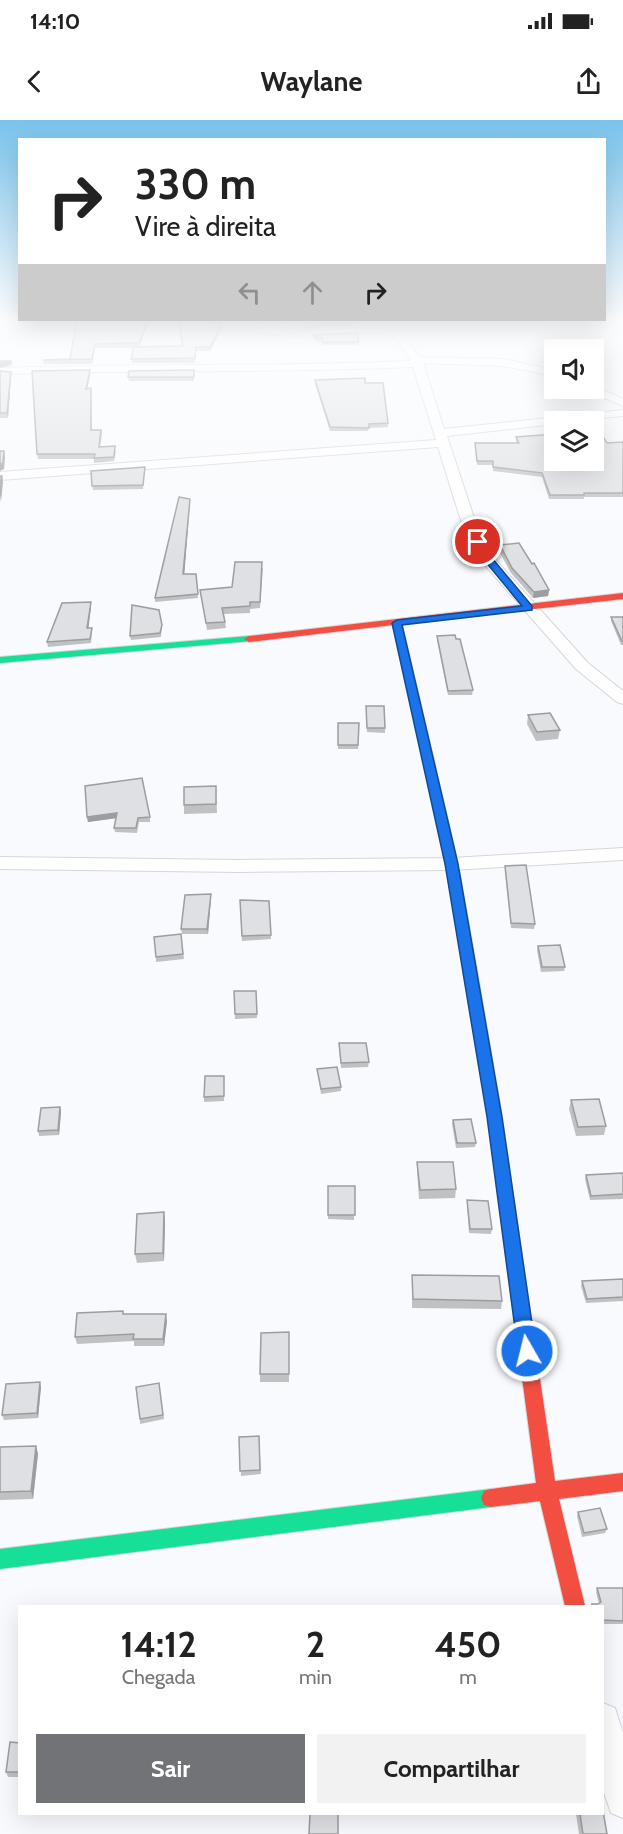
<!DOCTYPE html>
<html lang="pt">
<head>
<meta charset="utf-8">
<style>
  :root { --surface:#fff; --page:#f2f2f2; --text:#222; --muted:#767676; --accent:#727377 }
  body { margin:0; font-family:Cabin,sans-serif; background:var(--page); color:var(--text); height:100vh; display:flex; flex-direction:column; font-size:22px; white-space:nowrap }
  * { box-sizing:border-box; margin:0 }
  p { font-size:20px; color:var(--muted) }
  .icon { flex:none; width:33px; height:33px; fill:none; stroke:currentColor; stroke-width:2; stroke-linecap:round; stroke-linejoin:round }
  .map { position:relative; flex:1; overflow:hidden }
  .panel { position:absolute; left:18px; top:1485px; width:586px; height:210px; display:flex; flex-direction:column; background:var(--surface); border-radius:0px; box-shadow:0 6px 24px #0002 }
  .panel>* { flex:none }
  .banner { position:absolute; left:18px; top:18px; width:588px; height:183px; border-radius:0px; box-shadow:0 6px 24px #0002; background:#fff; color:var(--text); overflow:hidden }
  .fabs { position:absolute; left:544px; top:219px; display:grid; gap:12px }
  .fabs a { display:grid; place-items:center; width:60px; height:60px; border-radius:0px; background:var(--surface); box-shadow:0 6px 24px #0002; font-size:30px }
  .pin { position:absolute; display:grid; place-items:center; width:51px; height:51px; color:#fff; margin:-26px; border:3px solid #fff; border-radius:50%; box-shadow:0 2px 6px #0007 }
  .me { position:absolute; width:66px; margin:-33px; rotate:352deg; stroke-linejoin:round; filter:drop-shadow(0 0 4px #0008) }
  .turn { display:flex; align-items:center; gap:21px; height:126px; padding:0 18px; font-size:27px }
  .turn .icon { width:78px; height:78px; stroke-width:2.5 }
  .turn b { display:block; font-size:42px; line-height:51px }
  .lanes { display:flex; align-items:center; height:57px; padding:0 18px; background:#0003; justify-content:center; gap:30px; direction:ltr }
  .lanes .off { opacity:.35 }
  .eta { display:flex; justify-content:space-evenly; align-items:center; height:102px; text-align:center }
  .eta b { font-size:36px; font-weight:700; line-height:42px }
  .primary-button { display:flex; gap:12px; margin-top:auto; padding:12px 18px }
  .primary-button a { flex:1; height:69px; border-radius:0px; background:var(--accent); color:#fff; font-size:24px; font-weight:700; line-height:69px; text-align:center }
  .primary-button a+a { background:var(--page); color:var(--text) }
  .status { display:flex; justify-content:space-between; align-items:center; height:42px; padding:0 30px; background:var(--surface); direction:ltr }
  .status svg { height:16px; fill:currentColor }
  header { display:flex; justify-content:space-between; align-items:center; height:78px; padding:0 18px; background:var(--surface); font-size:27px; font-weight:700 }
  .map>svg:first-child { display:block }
</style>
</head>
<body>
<div class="status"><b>14:10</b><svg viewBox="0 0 49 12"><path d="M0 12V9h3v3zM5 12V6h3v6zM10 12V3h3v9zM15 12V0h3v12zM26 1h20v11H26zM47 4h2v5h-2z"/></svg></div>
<header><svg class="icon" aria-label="back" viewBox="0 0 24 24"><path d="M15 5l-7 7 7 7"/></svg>Waylane<svg class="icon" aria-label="share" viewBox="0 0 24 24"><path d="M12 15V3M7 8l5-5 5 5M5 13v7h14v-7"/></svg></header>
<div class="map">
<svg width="623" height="1714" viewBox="0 0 623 1714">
  <rect width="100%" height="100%" fill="#f9fafd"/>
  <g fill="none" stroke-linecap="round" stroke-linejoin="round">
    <defs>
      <g id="street">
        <path d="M231,200C248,198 270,208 290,209C322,212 355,208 387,205L383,200H393L419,237L503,239L555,250V256L503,246L423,243L444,309L623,290V296L555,302V304L447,316L476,404L494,438L588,543L623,571V584L617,582L576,549L483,443L462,404L438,327L0,360V352L436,320L413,247C275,253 138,250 0,254V248C137,243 274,247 411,241L391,211C353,214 260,226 231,200Z"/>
        <path d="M594,266L623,279V286L583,268H594Z"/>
        <path d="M623,728V740L452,750L239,752L0,749V737L239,740L452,738Z"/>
        <path d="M603,1583L615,1588L623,1613V1698L611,1693L603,1670Z"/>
      </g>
      <g id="fast">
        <path d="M249,516L254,519L252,521L0,543V537Z"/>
        <path d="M491,1369L498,1371L501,1378L498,1385L491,1387L0,1449V1429Z"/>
      </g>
      <path id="slow" d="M470,845L477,850L502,997L524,1151L522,1156L516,1158L510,1156L508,1151L488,997L463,850Z"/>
      <g id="jam">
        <path d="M623,473V479L402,504L458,744L477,850L475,853H465L446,744L393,505L249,522L244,519L249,516Z"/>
        <path d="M516,1144L522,1146L524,1151L555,1361L623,1353V1371L559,1379L585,1486H565L540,1381L491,1387L484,1385L481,1378L484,1371L491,1369L536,1363L508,1151L510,1146Z"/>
      </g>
    </defs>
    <use href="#street" stroke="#d5d6d9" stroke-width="2"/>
    <use href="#fast" stroke="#d5d6d9" stroke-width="2"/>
    <use href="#slow" stroke="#d5d6d9" stroke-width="2"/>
    <use href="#jam" stroke="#d5d6d9" stroke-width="2"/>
    <use href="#street" fill="#fefeff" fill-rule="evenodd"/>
    <use href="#fast" fill="#16e098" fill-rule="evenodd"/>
    <use href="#slow" fill="#ffcf43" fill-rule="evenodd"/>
    <use href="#jam" fill="#f24e42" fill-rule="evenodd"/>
  </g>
  <g fill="#c0c1c3">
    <path d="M77,200H149L139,227L183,226L178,200H205L207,202L222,203V207L210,231H196L195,243H132L131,239L133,228H95L92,244H44L43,240L70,239Z"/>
    <path d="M299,200H354V206L305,208Z"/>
    <path d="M314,215L359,222V225H322V221L317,222L314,218Z"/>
    <path d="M90,250V255L87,269L91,268L92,310H101L102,314L100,327L116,331L114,341L94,343V339H38L37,334Z"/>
    <path d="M194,250V261H129L128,257Z"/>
    <path d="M0,251L11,252V256L8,298H0Z"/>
    <path d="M315,260L365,263L388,303V307L369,308L368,311H330L315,264Z"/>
    <path d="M598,309L607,323L623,322V377H584V379H549L542,357L493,351V345H477L475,323H517L516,321V317L555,340L599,324L598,313Z"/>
    <path d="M145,347L143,369L93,370L91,351Z"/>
    <path d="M190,379L184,454H196L198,478L155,482V478Z"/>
    <path d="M500,425L549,470L548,476L533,478L511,453L499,431Z"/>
    <path d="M263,448L260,488L250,489V493L224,494L226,508L207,510L200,470L232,467Z"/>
    <path d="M91,482V487L88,508L92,512L91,523L48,527L47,522Z"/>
    <path d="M611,497H623V525H621L611,501Z"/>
    <path d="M162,505L161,517L131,520L130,516Z"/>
    <path d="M437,516L473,570L472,575H448L437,520Z"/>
    <path d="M366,586L385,608V613L367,612Z"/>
    <path d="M528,595L560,610L558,619L536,621L527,604Z"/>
    <path d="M338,603H359L358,629H338Z"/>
    <path d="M216,666L217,693L184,694V685Z"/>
    <path d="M87,697H150V702H139L137,713L115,712L114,708L116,698L88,702Z"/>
    <path d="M505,746L535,804L534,809L511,808L505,751Z"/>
    <path d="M211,774L208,814H182L181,809Z"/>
    <path d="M240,780L269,781L271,819L242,821Z"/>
    <path d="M181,814L184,839L156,842V837Z"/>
    <path d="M538,826L565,847L564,851L541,852L537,830Z"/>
    <path d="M234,871H256L257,898L235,899Z"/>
    <path d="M339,923L369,942L368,947L341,948Z"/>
    <path d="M317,949L341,967V971L321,974Z"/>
    <path d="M224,956V981L204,982V977Z"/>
    <path d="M571,980L606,1006L604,1015L576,1016L569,989Z"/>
    <path d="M60,987L61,992L59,1015L39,1016L38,1011Z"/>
    <path d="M453,1000L476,1023L475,1027L456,1028L452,1004Z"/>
    <path d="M417,1042L456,1069L455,1078L419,1079L417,1051Z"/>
    <path d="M623,1053V1079L590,1080L585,1059L586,1055Z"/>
    <path d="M328,1066H355L354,1100L328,1099Z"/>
    <path d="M467,1080L492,1109L491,1114L469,1113L467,1085Z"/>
    <path d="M164,1092L165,1101L164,1141L137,1143L135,1134Z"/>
    <path d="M412,1155L502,1181L501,1189L412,1188Z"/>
    <path d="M623,1159V1181L586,1183L581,1166L582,1161Z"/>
    <path d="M123,1194L167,1201L164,1226H134V1221L77,1224L75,1217Z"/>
    <path d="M289,1212V1262H260V1254Z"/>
    <path d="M159,1263L164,1299L140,1304V1299Z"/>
    <path d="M41,1267L38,1298L4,1300L2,1295Z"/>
    <path d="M259,1316L261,1354L241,1356L239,1317Z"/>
    <path d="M36,1326L38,1334L33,1379L0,1380V1327Z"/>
    <path d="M578,1392L607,1409L605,1413L582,1417L577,1396Z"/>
    <path d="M597,1468H623V1504H603V1486H591L592,1484H599L596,1472Z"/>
    <path d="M20,1623V1657H8L6,1652Z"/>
    <path d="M576,1694H603L607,1714H579Z"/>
  </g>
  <g fill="#9c9d9f">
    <path d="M148,200H149L139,228V223Z"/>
    <path d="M222,203V207L210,231V227Z"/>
    <path d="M95,224V228L92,244V239Z"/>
    <path d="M12,241V245L0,248V243Z"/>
    <path d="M90,250V255L86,273V269Z"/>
    <path d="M11,252V256L8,298L7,293Z"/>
    <path d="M4,331L5,337L4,349L0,351V344Z"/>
    <path d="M2,356L3,362L1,382L0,375Z"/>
    <path d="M190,379V383L184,458L183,454Z"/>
    <path d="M549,470L548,476L533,478L534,472Z"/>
    <path d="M91,482V487L88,512L87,508Z"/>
    <path d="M117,693L118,698L88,702L87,697Z"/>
    <path d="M211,774V779L208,814L207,809Z"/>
    <path d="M60,987L61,992L59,1015L58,1010Z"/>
    <path d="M164,1092L165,1101L164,1141L163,1133Z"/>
    <path d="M166,1194L167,1201L164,1226L163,1219Z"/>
    <path d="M40,1262L41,1267L38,1298L37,1293Z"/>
    <path d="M36,1326L38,1334L33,1379L31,1371Z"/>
  </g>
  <g fill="#dfe0e3" stroke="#9c9d9f" stroke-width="1.5">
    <path d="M77,200H148L139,223L95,224L92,239L43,240L70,239Z"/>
    <path d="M178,200H205L207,202L222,203L210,227H196L195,238L131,239L134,227L183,226Z"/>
    <path d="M357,213L359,222H322V218H317L314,215Z"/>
    <path d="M0,241H12L0,243Z"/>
    <path d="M90,250L86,269L91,268V310H101L99,327L115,326L114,337L94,338L95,334H37L32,251Z"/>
    <path d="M194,250V257H128L129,251Z"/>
    <path d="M0,251L11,252L7,293H0Z"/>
    <path d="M365,258V263H383L388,303L369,304V308L330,307L315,260Z"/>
    <path d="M598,309L607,323L623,322V373H584V375H550L542,353L493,347V341H477L475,323H519L516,317L555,314V340H594V324H600Z"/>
    <path d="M0,331H4L3,343L0,344Z"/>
    <path d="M145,347L143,365L92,366L91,351Z"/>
    <path d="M0,356H2L0,375Z"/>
    <path d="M179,377L190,379L183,454H196L198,474L155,478Z"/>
    <path d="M519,423L532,444L534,443L549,470L534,472L512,448L500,425Z"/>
    <path d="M235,442H262L260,482H250V486L222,488L225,502L206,503L200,470L232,467Z"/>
    <path d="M91,482L87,508H92L90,519L47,522L62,483Z"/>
    <path d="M132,485L159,490L162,505L160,513L130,516Z"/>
    <path d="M611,497H623V521H622Z"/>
    <path d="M455,515L456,519H460L473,570L448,571L437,516Z"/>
    <path d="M366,586H384L385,608H367Z"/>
    <path d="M550,593L560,610L537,612L528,595Z"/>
    <path d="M338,603H359L358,625H338Z"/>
    <path d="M142,658L150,697L138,698L136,708H114L117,693L87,697L85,666Z"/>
    <path d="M216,666V684L184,685V667Z"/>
    <path d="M526,745L535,804L511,803L505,746Z"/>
    <path d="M211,774L207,809H181L185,775Z"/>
    <path d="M240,780L269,781L271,815L242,816Z"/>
    <path d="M181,814L183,834L156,837L154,817Z"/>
    <path d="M560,825L565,847H542L538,826Z"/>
    <path d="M234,871H256L257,894H235Z"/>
    <path d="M339,923H366L369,942L341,943Z"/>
    <path d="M337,947L341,967L321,969L317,949Z"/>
    <path d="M205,956H224V976L204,977Z"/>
    <path d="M599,979L606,1006L578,1007L571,980Z"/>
    <path d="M60,987L58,1010L38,1011L41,988Z"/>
    <path d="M471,999L476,1023H457L453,1000Z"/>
    <path d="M417,1042H453L456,1069L420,1070Z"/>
    <path d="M623,1053V1074L591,1076L586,1055Z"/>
    <rect x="328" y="1066" width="27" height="29"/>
    <path d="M467,1080L488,1081L492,1109H470Z"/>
    <path d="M164,1092L163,1133L135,1134L137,1094Z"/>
    <path d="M412,1155L499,1156L502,1181L413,1179Z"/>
    <path d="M623,1159V1177L587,1179L582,1161Z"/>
    <path d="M123,1191V1194H166L163,1219H133L134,1214L75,1217L77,1193Z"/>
    <path d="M289,1212V1254H260L261,1213Z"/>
    <path d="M40,1262L37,1293L2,1295L6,1264Z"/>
    <path d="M159,1263L163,1295L140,1299L136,1267Z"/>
    <path d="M259,1316L260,1350L240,1351L239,1317Z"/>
    <path d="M36,1326L31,1371L0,1372V1327Z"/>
    <path d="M600,1388L607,1409L584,1413L578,1392Z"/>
    <path d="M597,1468H623V1501L603,1500V1486H592V1484H598L601,1482Z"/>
    <path d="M10,1622L20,1623V1652H6Z"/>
    <path d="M603,1691L607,1714H583L580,1694H603Z"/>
    <path d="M310,1694H338V1714H309Z"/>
  </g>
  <linearGradient id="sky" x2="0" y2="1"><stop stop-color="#79c3ec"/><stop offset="0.45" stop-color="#fcfdfe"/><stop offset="1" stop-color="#fcfdfe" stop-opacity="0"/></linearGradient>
  <rect width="623" height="439" fill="url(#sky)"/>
  <path fill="#1a73e8" stroke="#114b97" stroke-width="1.5" d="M475,420H482L492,438L532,486V490L402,505L458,744L502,997L536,1231L534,1237L527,1239L521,1237L518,1231L487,997L445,744L392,503L397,500L522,486L485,441L474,422Z"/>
</svg>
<div class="fabs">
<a><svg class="icon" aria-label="sound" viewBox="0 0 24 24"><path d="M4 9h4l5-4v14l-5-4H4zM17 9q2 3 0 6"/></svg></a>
<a><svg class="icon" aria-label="layers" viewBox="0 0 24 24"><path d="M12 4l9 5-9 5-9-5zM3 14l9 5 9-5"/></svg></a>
</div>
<div class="pin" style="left:478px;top:422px;background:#d93025"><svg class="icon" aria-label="arrive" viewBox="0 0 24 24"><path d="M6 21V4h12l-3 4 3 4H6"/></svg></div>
<svg class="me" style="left:527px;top:1231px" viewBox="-20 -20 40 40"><circle r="17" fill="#1a73e8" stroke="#fff" stroke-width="3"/><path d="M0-11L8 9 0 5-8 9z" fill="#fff"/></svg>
<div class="banner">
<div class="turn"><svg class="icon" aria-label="right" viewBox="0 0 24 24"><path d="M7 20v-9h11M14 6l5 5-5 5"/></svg><div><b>330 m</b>Vire à direita</div></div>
<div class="lanes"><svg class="icon off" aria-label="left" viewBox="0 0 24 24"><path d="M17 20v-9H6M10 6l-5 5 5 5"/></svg><svg class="icon off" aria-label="ahead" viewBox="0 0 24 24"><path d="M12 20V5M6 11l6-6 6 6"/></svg><svg class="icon" aria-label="right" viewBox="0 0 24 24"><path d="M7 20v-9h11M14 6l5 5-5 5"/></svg></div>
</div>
<section class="panel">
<div class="eta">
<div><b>14:12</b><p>Chegada</p></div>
<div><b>2</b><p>min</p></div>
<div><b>450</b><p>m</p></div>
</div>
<div class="primary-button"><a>Sair</a><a>Compartilhar</a></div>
</section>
</div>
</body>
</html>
